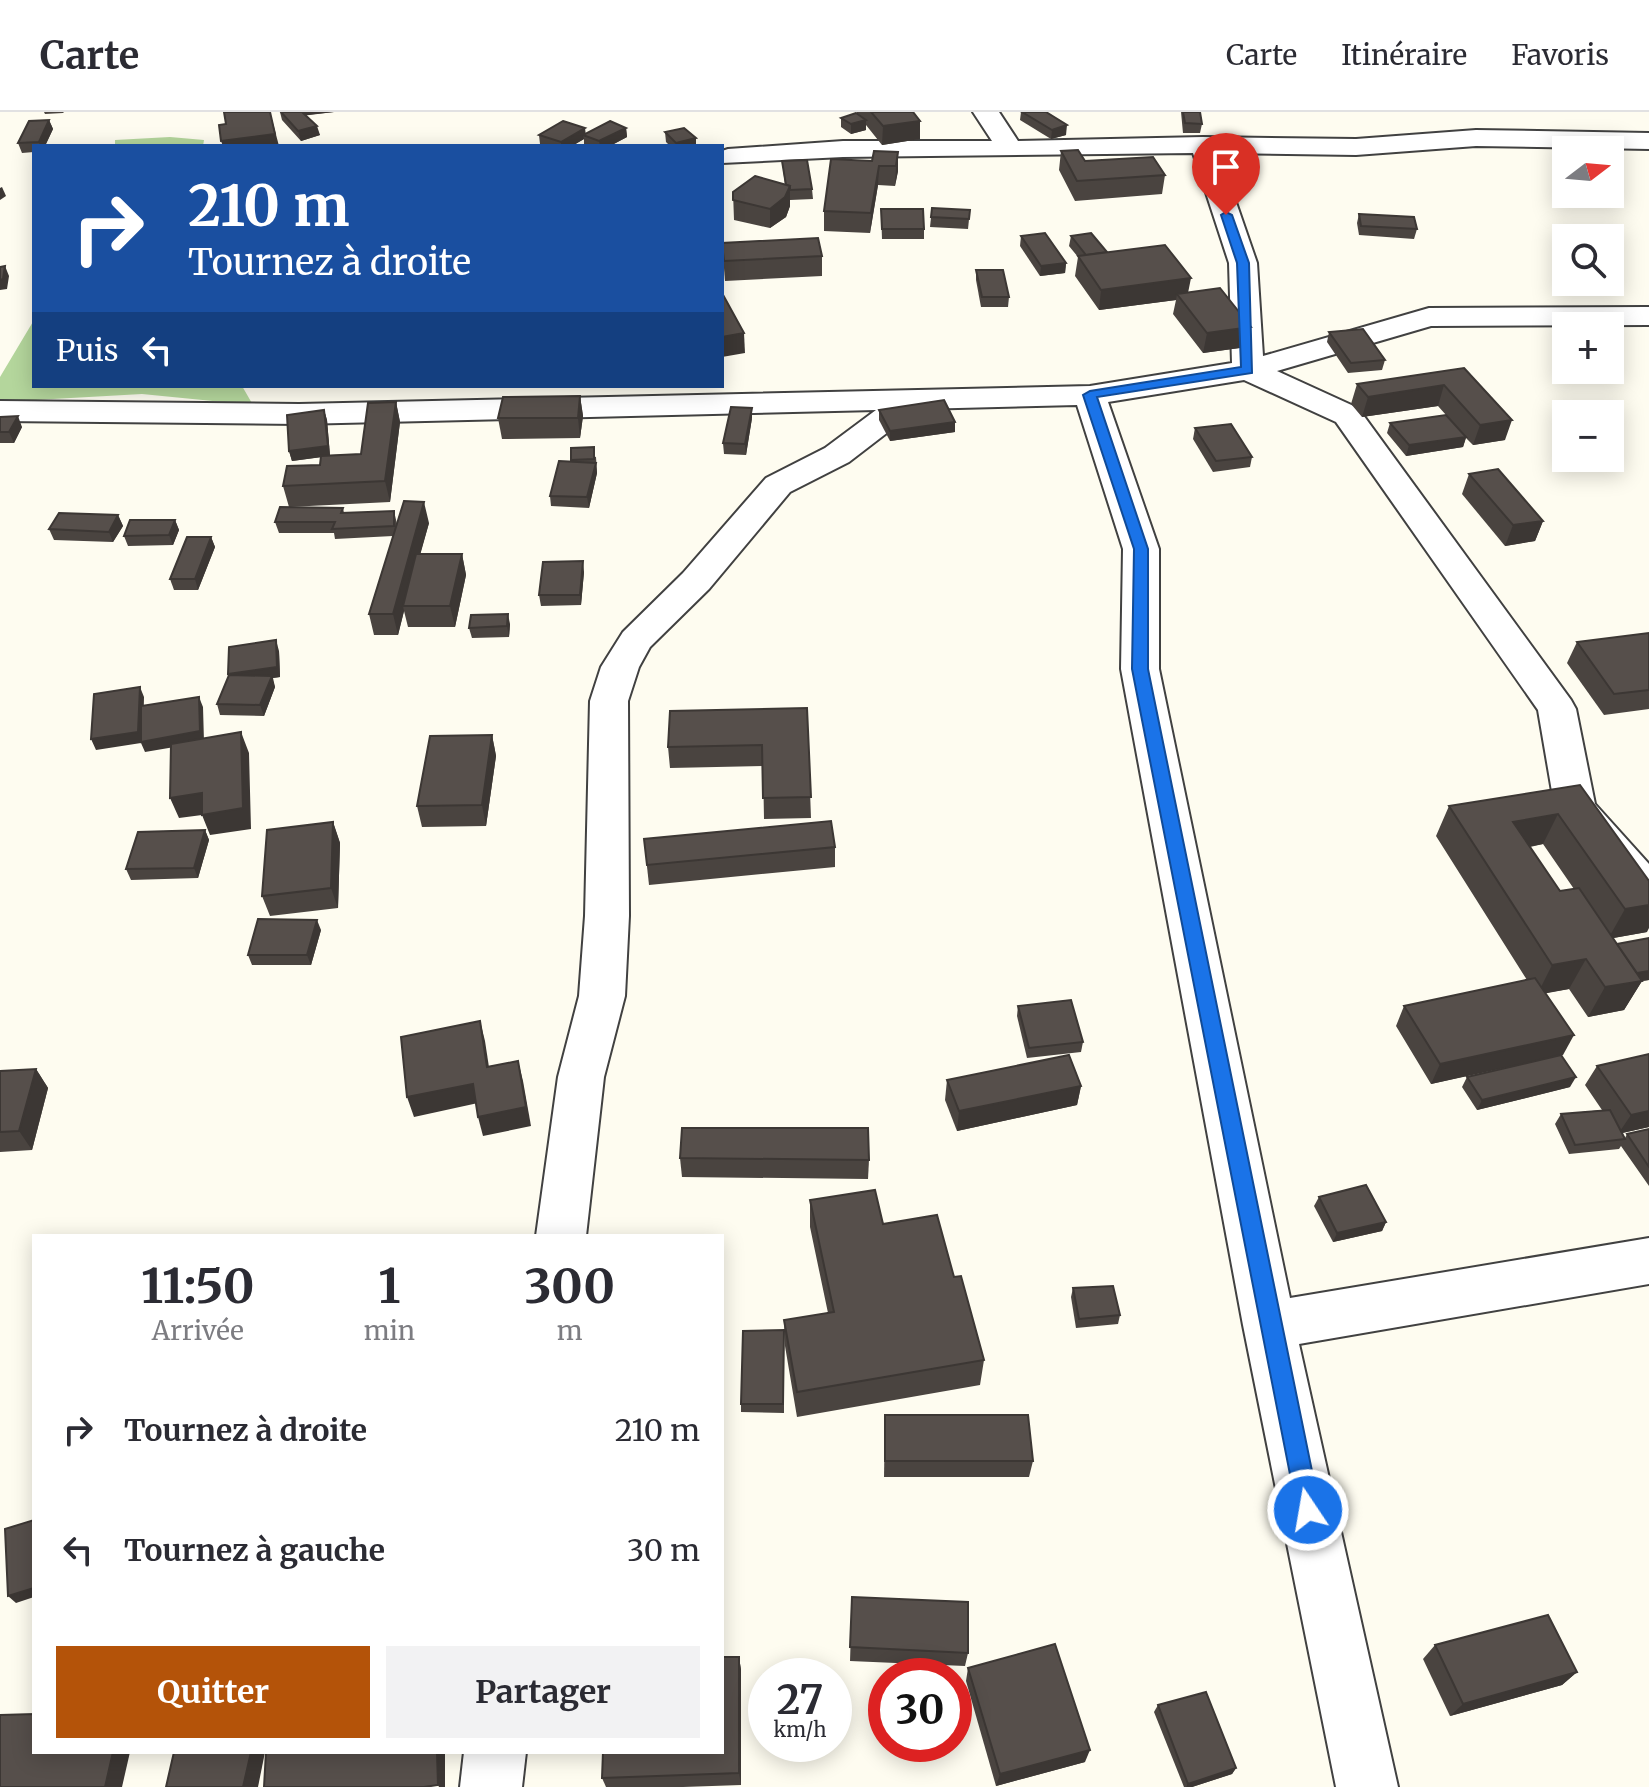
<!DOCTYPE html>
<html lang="fr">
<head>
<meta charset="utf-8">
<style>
  :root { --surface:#fff; --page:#f2f2f3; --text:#2b2b33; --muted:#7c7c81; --line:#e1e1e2; --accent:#b45309 }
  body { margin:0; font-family:Merriweather,serif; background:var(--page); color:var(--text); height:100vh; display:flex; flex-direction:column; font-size:30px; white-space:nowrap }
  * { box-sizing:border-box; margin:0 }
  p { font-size:26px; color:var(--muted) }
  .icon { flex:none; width:44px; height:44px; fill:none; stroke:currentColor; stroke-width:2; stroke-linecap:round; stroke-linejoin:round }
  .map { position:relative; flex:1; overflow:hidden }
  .drawer { position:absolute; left:32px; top:1122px; width:692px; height:520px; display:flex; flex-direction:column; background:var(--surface); border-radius:0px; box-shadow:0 4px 20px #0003 }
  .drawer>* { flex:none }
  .guide { position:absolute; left:32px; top:32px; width:692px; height:244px; border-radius:0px; box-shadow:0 4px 20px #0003; background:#1a4fa0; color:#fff; overflow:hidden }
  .needle { width:52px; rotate:74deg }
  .controls { position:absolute; left:1552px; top:24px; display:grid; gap:16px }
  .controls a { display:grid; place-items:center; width:72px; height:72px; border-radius:0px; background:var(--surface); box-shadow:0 4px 20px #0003; font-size:40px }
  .speed { position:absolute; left:748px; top:1546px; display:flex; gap:16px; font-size:40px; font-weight:700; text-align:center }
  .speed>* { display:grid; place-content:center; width:104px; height:104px; border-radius:50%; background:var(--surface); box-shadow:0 4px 20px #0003; line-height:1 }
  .speed small { font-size:20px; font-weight:400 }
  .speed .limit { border:12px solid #d22; background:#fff; color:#111 }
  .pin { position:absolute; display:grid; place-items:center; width:68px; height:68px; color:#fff; margin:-82px -34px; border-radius:50% 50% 50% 0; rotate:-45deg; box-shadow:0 0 8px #0007 }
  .pin .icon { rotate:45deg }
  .me { position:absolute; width:88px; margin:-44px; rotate:348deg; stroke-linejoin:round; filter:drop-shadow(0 0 6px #0008) }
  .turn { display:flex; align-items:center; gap:28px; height:168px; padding:0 24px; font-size:36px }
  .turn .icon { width:104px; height:104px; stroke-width:2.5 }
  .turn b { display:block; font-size:56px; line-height:68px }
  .then { display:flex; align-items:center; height:76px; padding:0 24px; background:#0003; gap:16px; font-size:30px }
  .eta { display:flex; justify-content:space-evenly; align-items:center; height:136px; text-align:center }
  .eta b { font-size:48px; font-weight:700; line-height:56px }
  .action { display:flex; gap:16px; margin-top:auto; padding:16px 24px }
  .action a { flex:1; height:92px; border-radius:0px; background:var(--accent); color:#fff; font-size:32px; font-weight:700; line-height:92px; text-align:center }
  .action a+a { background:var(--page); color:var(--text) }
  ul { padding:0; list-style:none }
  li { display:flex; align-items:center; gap:24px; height:120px; padding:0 24px }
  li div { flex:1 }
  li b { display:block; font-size:30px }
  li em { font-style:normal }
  header { display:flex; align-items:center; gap:48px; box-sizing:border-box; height:112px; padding:0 40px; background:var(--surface); border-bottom:2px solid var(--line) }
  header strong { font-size:38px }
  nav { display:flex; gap:44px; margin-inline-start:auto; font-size:28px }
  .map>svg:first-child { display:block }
</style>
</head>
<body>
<header>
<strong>Carte</strong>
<nav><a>Carte</a><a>Itinéraire</a><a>Favoris</a></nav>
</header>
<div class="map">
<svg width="1649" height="1675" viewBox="0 0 1649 1675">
  <rect width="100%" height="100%" fill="#fefcf0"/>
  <g fill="#b4d69c">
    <path d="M170,25L204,28L203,34H115V28Z"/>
    <path d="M34,208V274H242L253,293L142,282L0,290V265Z"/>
  </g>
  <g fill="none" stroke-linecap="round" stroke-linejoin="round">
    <defs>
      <g id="street">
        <path d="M973,0H999L1018,29L1203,25L1356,27L1476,18L1649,21V37L1476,34L1356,43L1219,41L1257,151L1263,244L1429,196L1649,195V213L1431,214L1277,259L1358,296L1571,588L1576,597L1595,692L1649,752V796L1634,791L1561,707L1555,697L1538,598L1336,310L1244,268L1108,290L1159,437V557L1290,1186L1649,1126V1172L1299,1232L1398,1675H1336L1243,1213L1121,557L1123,437L1077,293L918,297L849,350L790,380L709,477L650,535L639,555L628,589L629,804L625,884L604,965L586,1124H536L558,965L579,884L585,804L590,589L601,555L623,520L683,461L766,366L825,336L876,298L299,312L0,309V289L299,292L1090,274L1232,251L1229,151L1193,41L843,45L722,51V39L728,37L843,29H992Z"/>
        <path d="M464,1640H526L522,1675H460Z"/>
      </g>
    </defs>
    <use href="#street" stroke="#414141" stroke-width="4"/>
    <use href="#street" fill="#fff" fill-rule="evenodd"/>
  </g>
  <g fill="#4a4440" fill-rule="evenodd">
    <path d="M44,0H64L63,1L45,2Z"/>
    <path d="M280,0H334L306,3L320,23L301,29L282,8Z"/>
    <path d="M857,0H913L920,9V27L882,33L866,13V18L851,22L841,15V6L857,2Z"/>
    <path d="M1021,0H1046L1066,23L1051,27L1020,8Z"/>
    <path d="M1181,0H1200L1202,12L1200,21H1183Z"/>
    <path d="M49,8L53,17L45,34H34V40L22,41L18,31Z"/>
    <path d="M626,16L627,25L610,34H588L584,33V27L572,34H545L540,32L539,23L586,22Z"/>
    <path d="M665,20L696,34H670L666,30Z"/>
    <path d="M1061,39L1085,49L1165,63L1162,82L1075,89L1059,58Z"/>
    <path d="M898,40V59L895,74L878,73L870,121L824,119V99L872,49Z"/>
    <path d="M782,49L812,77L813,87L790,88V94L786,105L770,116L734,108L733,80L785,73Z"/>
    <path d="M932,96L970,98L968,117L930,115Z"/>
    <path d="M881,97L924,117V127H882Z"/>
    <path d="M1359,102L1417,117L1414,127L1359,123L1357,111Z"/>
    <path d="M1021,124L1066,151L1065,161L1040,164L1020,134Z"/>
    <path d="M1071,124L1188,181L1251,215L1247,235L1203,241L1173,202L1176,188L1099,198L1075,164L1078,145L1069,134Z"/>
    <path d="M722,131L822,144V164L725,169Z"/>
    <path d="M976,158L1009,185L1008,195H981L976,168Z"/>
    <path d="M1329,220L1385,248L1382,258L1348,261L1327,230Z"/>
    <path d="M1464,256L1505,328L1473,333L1466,326L1463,335L1406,344L1387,321L1390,311L1446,303L1438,294L1362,305L1351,292L1357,272Z"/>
    <path d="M580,284L583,304L580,326L502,327L498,306Z"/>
    <path d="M396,290L400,310L390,390L289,395L283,374L320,353L321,345L292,349L289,339L324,298L327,308L330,343L361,342Z"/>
    <path d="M879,298L955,320L890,329L879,308Z"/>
    <path d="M0,305L22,315L14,331H0Z"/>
    <path d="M752,306L746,343L724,342L723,331Z"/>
    <path d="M1195,316L1252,345L1250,355L1213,360L1193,327Z"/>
    <path d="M571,336L596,345L597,361L589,396L551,394L550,384L571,350Z"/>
    <path d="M1469,362L1543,409L1535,429L1505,434L1462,382Z"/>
    <path d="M343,396L344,401L394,399L397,412L429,411L420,442H462L466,463L455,515H408L404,499L398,523H374L369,502L393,424L335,427L334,421H279L275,410Z"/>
    <path d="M118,403L123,414L113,430L54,428L49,417Z"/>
    <path d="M175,408L179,418L173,433L128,434L124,424Z"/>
    <path d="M211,425L215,435L198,478H174L170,467Z"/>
    <path d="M584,460L581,493L541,494L539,483Z"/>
    <path d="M510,512L509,525L472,526L469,516Z"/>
    <path d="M1649,521V597L1604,603L1567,551L1577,530Z"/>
    <path d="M279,539L280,565L272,566L275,575L264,604L220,603L217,592L229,563L228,562Z"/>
    <path d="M807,596L811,706L764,707L763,654L670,656L668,635Z"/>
    <path d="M492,623L496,644L486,714L422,715L417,694Z"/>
    <path d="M1580,673L1647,820L1613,826L1617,832L1649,826V868L1642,869L1624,898L1588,905L1569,877L1545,881L1563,943H1562L1570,975L1477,998L1462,975L1467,965L1519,952L1431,972L1396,914L1404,894L1527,868L1436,724L1449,694ZM1543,732L1574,777L1560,779L1530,735Z"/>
    <path d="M333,710L340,731L338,796L270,804L262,784Z"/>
    <path d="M205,718L209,728L198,766L131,768L126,757Z"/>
    <path d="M644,727L835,735V755L649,773Z"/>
    <path d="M321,818L311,853H252L248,843Z"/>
    <path d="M1018,894L1083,930L1081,940L1027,946L1017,904Z"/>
    <path d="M1597,954L1649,1015L1622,1021L1625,1026L1627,1022L1649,1017V1074L1621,1034L1619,1037L1569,1042L1555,1012L1561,1002L1602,998L1585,973Z"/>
    <path d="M36,957L48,976L32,1038L0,1040V959Z"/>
    <path d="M947,968L1081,974L1077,993L957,1019L945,988Z"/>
    <path d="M680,1046L869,1048L868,1067L682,1065Z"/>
    <path d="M1319,1085L1386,1110L1382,1119L1333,1130L1314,1094Z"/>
    <path d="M810,1088L883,1112L954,1165L984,1248L980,1273L797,1305L785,1234L784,1208L828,1201L810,1115Z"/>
    <path d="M1073,1176L1120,1203L1118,1212L1076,1216L1071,1185Z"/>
    <path d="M784,1218V1301L741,1300V1292Z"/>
    <path d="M885,1303L1033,1349L1029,1365H884Z"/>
    <path d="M852,1485L968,1541L965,1554L850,1549Z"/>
    <path d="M1435,1533L1577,1560L1562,1573L1450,1604L1423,1547Z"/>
    <path d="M739,1545L741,1558V1673L683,1675H606L602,1666Z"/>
    <path d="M968,1556L1085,1650L996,1674L966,1569Z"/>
    <path d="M1158,1593L1236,1656L1232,1662L1192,1675H1184L1154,1600Z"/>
  </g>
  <g fill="#3c3734">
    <path d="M270,0L279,34H223L221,29Z"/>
    <path d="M292,0H334L293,5Z"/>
    <path d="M49,8L53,17L45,34H40L39,30Z"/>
    <path d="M866,8V18L851,22V12Z"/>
    <path d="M920,9V27L882,33L883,14Z"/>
    <path d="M1067,13L1066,23L1051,27L1052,18Z"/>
    <path d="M317,14L320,23L301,29L298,19Z"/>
    <path d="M585,16L586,24L583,23L584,27L572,34H561V30Z"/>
    <path d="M626,16L627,25L610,34H600L599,29Z"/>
    <path d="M696,26V34H676V31Z"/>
    <path d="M898,40V59L895,74L896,54Z"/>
    <path d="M879,54L878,73L870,121L871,101Z"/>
    <path d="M790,74V94L786,105L770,116V97Z"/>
    <path d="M2,75L6,84L0,88V76Z"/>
    <path d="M1066,151L1065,161L1040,164L1041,154Z"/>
    <path d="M5,154L9,164L7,177L0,178V168Z"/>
    <path d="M1191,166L1187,186L1177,182L1176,188L1099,198L1101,178Z"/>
    <path d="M1251,215L1247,235L1203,241L1207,221Z"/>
    <path d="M744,221L745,241L722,245V225Z"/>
    <path d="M1444,273L1438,294L1362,305L1368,285Z"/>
    <path d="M580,284L583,304L580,326L578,306Z"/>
    <path d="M396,290L400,310L390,390L385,369Z"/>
    <path d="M752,296V306L746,343L745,332Z"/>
    <path d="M324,298L327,308L330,344L292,349L289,339Z"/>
    <path d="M18,304L22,315L14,331L9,320Z"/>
    <path d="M1512,308L1505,328L1473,333L1480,313Z"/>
    <path d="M955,310V320L890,329V319Z"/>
    <path d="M1466,325L1463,335L1406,344L1409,333Z"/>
    <path d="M594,335L595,354L596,351L597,361L589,396L587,385L595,356Z"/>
    <path d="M424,390L429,411L406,494H403L404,499L398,523L393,502Z"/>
    <path d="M118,403L123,414L113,430L109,420Z"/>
    <path d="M175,408L179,418L173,433L169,423Z"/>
    <path d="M1543,409L1535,429L1505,434L1513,413Z"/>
    <path d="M211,425L215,435L198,478L195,467Z"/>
    <path d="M462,442L466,463L455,515L450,494Z"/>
    <path d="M583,449L584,460L581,493L580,483Z"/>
    <path d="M508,502L510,512L509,525L507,514Z"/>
    <path d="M276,528L279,539L280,565L273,566L275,575L264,604L260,593L232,572L228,562Z"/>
    <path d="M140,575L144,585L143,629L199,585L203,595L204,630L145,640L141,631L96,638L91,627Z"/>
    <path d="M241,620L249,641L251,717L210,723L202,703L179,706L170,686Z"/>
    <path d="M492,623L496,644L486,714L482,693Z"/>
    <path d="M1558,702L1543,732L1500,740L1513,710Z"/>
    <path d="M333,710L340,731L338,796L331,776Z"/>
    <path d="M205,718L209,728L198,766L194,756Z"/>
    <path d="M1649,793V816L1647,820L1608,827L1625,797Z"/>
    <path d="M317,808L321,818L311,853L307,843Z"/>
    <path d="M1586,847L1569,877L1537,883L1552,853Z"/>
    <path d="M1649,859V868L1642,869L1624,898L1588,905L1605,875L1623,864Z"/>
    <path d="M480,909L485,929L492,975L487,955Z"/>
    <path d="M1574,923L1563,943L1431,972L1440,952Z"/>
    <path d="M518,949L523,969L531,1014L483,1024L478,1005Z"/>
    <path d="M36,957L48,976L32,1038L19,1019Z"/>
    <path d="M1576,965L1570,975L1477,998L1482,988Z"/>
    <path d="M473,972L478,991L414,1005L407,985Z"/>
    <path d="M1081,974L1077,993L957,1019L959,999Z"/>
    <path d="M1649,999V1015L1618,1022L1631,1003Z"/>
    <path d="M1386,1110L1382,1119L1333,1130L1337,1121Z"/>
    <path d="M34,1476V1485L16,1491L8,1484Z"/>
    <path d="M739,1545L741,1558V1673L739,1661Z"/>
    <path d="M1577,1560L1562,1573L1450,1604L1463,1592Z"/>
    <path d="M1090,1638L1085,1650L996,1674L1000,1662Z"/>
    <path d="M113,1640H130L122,1675H105Z"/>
    <path d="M251,1640H265L258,1675H243Z"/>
    <path d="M437,1640H445V1675H439L438,1673Z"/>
    <path d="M1236,1656L1232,1662L1192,1675H1186L1188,1672Z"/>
  </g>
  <g fill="#564f4b" stroke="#3c3734" stroke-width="2">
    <path d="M224,0H270L275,22L221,29L219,13L226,12Z"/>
    <path d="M281,0H302L317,14L298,19Z"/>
    <path d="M871,0H913L920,9L883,14Z"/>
    <path d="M1022,0H1046L1067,13L1052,18Z"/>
    <path d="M1183,0H1200L1202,12L1185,11Z"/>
    <path d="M856,1L866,8L851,12L841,6Z"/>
    <path d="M49,8L39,30L18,31L29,9Z"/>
    <path d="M563,9L585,16L561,30L539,23Z"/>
    <path d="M610,9L626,16L599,29L583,23Z"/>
    <path d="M684,16L696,26L676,31L665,20Z"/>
    <path d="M1078,38L1085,49L1153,45L1165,63L1077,69L1061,39Z"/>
    <path d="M874,39L898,40L896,54H879L871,101L824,99L831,47L872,49Z"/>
    <path d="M807,48L812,77L790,78V74L786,73L782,49Z"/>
    <path d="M755,64L790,74L785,85L770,97L733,88V80Z"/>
    <path d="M932,96L970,98L969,107L931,105Z"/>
    <path d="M881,97H923L924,117H882Z"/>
    <path d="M1359,102L1414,105L1417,117L1361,114Z"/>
    <path d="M1045,121L1066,151L1041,154L1021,124Z"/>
    <path d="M1091,121L1107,140L1086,143L1071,124Z"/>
    <path d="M818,126L822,144L724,149L722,131Z"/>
    <path d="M1165,133L1191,166L1101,178L1078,144Z"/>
    <path d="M5,154L3,167L0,168V155Z"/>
    <path d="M976,158H1003L1009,185H982Z"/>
    <path d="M1220,176L1251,215L1207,221L1177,182Z"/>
    <path d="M722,181L744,221L722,225Z"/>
    <path d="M1363,217L1385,248L1351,251L1329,220Z"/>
    <path d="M1464,256L1512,308L1480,313L1444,273L1368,285L1357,272Z"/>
    <path d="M580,284L578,306H498L503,285Z"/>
    <path d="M944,288L955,310L890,319L879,298Z"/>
    <path d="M396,290L385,369L283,374L287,354L320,353L321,344L361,342L368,291Z"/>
    <path d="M731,295L752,296L745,332L723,331Z"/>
    <path d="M324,298L328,334L289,339L287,303Z"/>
    <path d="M1446,303L1466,325L1409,333L1390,311Z"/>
    <path d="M18,304L9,320H0V305Z"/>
    <path d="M1231,312L1252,345L1216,349L1195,316Z"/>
    <path d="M594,335V347L571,348V336Z"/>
    <path d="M559,349L596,351L587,385L550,384Z"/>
    <path d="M1498,357L1543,409L1513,413L1469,362Z"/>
    <path d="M404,389L424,390L393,502H369Z"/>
    <path d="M280,395L343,396L341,401L394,399V414L332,417L335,410H275Z"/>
    <path d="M59,401L118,403L109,420L49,417Z"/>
    <path d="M130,408H175L169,423L124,424Z"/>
    <path d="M187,425H211L195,467H170Z"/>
    <path d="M416,442H462L450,494H403Z"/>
    <path d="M583,449L580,483H539L543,450Z"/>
    <path d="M508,502L507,514L469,516L471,503Z"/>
    <path d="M1649,521V578L1614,582L1577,530Z"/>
    <path d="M276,528L277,555L228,562L229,535Z"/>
    <path d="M229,563L272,564L260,593L217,592Z"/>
    <path d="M140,575L138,620L91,627L94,582Z"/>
    <path d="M199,585L200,619L141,630V594Z"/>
    <path d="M807,596L811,685L763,686L762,633L668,635L670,599Z"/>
    <path d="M241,620L243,696L202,703V681L170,686L171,632Z"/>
    <path d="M492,623L482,693L417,694L430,624Z"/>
    <path d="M1580,673L1649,769V793L1625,797L1558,702L1513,710L1560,779L1579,776L1642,869L1605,875L1586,847L1552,853L1449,694Z"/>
    <path d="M831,709L835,735L647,753L644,727Z"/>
    <path d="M333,710L331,776L262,784L267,718Z"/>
    <path d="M205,718L194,756L126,757L138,720Z"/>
    <path d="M258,807L317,808L307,843H248Z"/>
    <path d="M1649,826V859L1637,861L1617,832Z"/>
    <path d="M1535,866L1574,923L1440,952L1404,894Z"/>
    <path d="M1071,888L1083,930L1029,936L1018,894Z"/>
    <path d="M480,909L487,955L518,949L526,995L478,1005L473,972L407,985L401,925Z"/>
    <path d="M1649,942V999L1631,1003L1597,954Z"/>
    <path d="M1069,943L1081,974L959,999L947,968Z"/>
    <path d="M1561,943L1576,965L1482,988L1467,965Z"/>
    <path d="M36,957L19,1019L0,1020V959Z"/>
    <path d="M1610,998L1625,1027L1575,1033L1561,1002Z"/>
    <path d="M682,1016H868L869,1048L680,1046Z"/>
    <path d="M1649,1017V1055L1627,1022Z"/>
    <path d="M1366,1073L1386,1110L1337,1121L1319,1085Z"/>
    <path d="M875,1078L883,1112L937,1103L954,1165L961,1164L984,1248L797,1280L784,1208L834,1200L810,1088Z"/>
    <path d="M1113,1174L1120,1203L1079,1207L1073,1176Z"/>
    <path d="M784,1218L783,1292H741L743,1219Z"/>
    <path d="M885,1303H1028L1033,1349H885Z"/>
    <path d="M34,1408V1476L8,1484L5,1417Z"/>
    <path d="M852,1485L968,1490V1541L850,1535Z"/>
    <path d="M1548,1503L1577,1560L1463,1592L1435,1533Z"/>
    <path d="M1055,1532L1090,1638L1000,1662L968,1556Z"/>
    <path d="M722,1545H739V1661L602,1666L603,1640H722Z"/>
    <path d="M1206,1580L1236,1656L1188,1672L1158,1593Z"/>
    <path d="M34,1602V1640H113L105,1675H0V1603Z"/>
    <path d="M174,1640H251L243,1675H166Z"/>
    <path d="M266,1640H437L438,1673L424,1675H264Z"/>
  </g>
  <path fill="#1a73e8" stroke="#114b97" stroke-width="2" d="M1226,100L1232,103L1249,151L1252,261L1097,285L1148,437V557L1320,1398L1316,1406L1308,1409L1300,1406L1297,1398L1132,557L1134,437L1083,283L1090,279L1241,255L1237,151L1221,103Z"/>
</svg>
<div class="controls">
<a><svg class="needle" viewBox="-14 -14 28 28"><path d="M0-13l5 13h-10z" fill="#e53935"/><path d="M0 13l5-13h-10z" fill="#7c7c81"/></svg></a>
<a><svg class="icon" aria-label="search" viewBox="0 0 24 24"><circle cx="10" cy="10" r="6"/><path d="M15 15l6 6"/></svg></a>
<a>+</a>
<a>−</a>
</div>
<div class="speed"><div>27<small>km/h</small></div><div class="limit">30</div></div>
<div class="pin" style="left:1226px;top:103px;background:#d93025"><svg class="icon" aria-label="arrive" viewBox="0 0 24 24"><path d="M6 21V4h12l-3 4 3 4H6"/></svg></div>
<svg class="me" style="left:1308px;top:1398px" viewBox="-20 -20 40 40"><circle r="17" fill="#1a73e8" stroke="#fff" stroke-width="3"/><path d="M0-11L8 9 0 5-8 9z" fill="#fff"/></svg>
<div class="guide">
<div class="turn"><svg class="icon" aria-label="right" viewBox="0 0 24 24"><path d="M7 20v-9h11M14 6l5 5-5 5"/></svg><div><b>210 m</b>Tournez à droite</div></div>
<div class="then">Puis<svg class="icon" aria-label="left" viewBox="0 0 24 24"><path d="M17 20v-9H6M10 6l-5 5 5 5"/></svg></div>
</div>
<section class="drawer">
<div class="eta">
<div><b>11:50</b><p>Arrivée</p></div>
<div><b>1</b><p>min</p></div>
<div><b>300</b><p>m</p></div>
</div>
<ul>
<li><svg class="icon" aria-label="right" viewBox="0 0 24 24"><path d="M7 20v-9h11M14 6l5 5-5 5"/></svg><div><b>Tournez à droite</b></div><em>210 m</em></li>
<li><svg class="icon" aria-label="left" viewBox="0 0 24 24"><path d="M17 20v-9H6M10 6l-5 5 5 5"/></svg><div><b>Tournez à gauche</b></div><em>30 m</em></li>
</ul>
<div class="action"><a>Quitter</a><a>Partager</a></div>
</section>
</div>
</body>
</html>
